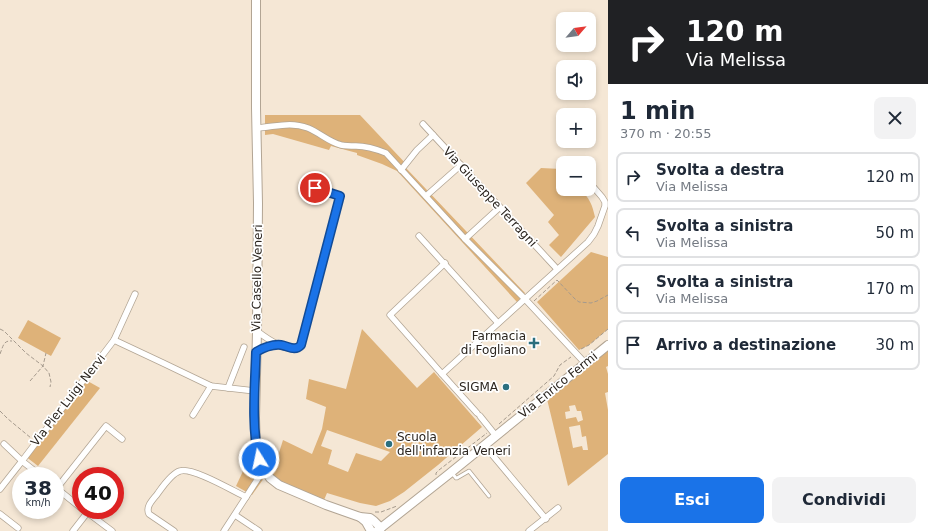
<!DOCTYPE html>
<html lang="it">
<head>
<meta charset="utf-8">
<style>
  :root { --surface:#fff; --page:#f2f2f3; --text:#1f2937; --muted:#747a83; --line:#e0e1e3; --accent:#1a73e8 }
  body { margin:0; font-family:"DejaVu Sans",sans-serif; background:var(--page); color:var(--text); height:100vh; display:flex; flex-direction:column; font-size:15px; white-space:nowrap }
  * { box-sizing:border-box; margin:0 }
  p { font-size:13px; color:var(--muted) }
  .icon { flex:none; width:22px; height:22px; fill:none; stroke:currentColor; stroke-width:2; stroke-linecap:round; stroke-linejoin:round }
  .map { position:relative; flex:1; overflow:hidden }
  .drawer { display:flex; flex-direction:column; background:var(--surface); width:320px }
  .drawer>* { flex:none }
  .guide { background:#202124; color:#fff; overflow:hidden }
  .needle { width:26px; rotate:62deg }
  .tools { position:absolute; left:556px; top:12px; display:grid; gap:8px }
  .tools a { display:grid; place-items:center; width:40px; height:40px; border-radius:8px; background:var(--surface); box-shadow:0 2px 6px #0003; font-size:20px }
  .speed { position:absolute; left:12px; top:467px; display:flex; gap:8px; font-size:20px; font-weight:700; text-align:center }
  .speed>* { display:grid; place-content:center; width:52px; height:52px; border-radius:50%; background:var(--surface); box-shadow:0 2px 6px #0003; line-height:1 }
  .speed small { font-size:10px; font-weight:400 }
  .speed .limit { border:6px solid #d22; background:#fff; color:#111 }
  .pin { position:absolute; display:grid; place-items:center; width:34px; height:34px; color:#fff; margin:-17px; border:2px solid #fff; border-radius:50%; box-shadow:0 1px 4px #0007 }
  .me { position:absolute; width:44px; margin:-22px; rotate:350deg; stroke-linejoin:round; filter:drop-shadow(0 0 3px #0008) }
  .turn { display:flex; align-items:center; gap:14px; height:84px; padding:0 12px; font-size:18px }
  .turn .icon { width:52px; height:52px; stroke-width:2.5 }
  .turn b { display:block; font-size:28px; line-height:34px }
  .round { display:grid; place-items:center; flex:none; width:42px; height:42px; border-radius:8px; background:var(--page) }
  .head { display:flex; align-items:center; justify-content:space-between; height:68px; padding:0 12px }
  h1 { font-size:24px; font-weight:800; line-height:30px }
  .cta { display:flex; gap:8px; margin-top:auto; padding:8px 12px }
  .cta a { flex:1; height:46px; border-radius:8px; background:var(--accent); color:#fff; font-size:16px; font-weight:800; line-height:46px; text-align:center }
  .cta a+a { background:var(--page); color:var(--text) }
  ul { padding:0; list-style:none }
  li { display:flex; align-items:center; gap:12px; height:50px; margin:0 8px 6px; padding:0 4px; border:2px solid var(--line); border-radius:8px }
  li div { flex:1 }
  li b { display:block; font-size:15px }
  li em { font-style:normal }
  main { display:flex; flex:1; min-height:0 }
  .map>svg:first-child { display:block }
</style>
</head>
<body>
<main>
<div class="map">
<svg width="608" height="531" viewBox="0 0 608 531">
  <rect width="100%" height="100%" fill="#f5e7d5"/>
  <g fill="#deb279" fill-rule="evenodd">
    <path d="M265,115H360L408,166L406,168L525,293L517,302L397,171L382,164L357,155V153L331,146L329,150L273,134L265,135Z"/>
    <path d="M541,168L561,169L563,171V189H580C590,199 592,204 595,217L561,257L549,245L559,235L548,222L554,215L526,183Z"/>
    <path d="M591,252L608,257V329L589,345L579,350L537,302Z"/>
    <path d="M28,320L61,338L51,356L18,338Z"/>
    <path d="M362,329L417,388L434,372L482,427L438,465L404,492L390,501L376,506L360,503L327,493L324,500L281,483L273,476L267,468L270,454L278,456L283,440L312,454L322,429L326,407L306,399L309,379L346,389ZM327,430L390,452L381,461L356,453L348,472L328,464L332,450L321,446Z"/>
    <path d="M608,350V366L606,367L608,374V392L605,393L608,410V454L568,486L547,399ZM575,405L577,411H581L583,420L578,422L576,417L566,419L565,412L570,411L569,406ZM580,425L582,437L586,436L588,450H583L582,446L573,448L569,427Z"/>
    <path d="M84,379L100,388L38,466L25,456Z"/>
    <path d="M250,465L264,478L252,495L236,486L244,469Z"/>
  </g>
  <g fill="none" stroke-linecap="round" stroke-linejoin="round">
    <defs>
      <path id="lane" d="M452,473L456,478H457L469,471L489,496"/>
      <g id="street">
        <path d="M423,124L557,269"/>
        <path d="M257,128C275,127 290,121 308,128C320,133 329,142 341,145C346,146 351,146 356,146C367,146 376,149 386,153L465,239L525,299L585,363"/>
        <path d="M401,170L417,150L433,135"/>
        <path d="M426,196L461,165"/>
        <path d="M419,236L498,323"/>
        <path d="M465,239L500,207"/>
        <path d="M445,263L390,315L442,374L588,242L594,234L598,226L605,206V202L602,197L589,182"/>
        <path d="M257,331C266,338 291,356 301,345L340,196L315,188"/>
        <path d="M114,340L135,294"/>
        <path d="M256,352L263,348L280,345"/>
        <path d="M442,374L477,413"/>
        <path d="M228,388L244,347"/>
        <path d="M193,415L211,386"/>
        <path d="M480,416L496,436"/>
        <path d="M4,444L22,461L114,340L163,363L211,386L255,391"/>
        <path d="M484,445L546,519"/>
        <path d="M55,487L81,508"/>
        <path d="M57,488L106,426L122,439"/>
        <path d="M0,489L22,461L41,476"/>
        <path d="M84,510L112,531"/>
        <path d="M0,514L18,528"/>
        <path d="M235,515L259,531"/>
        <path d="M73,531L87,513"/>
        <path d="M174,531L149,514C145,506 154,499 158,493C163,486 172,473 180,471C193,467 233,491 246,497"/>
        <path d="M224,531L259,477"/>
        <path d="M529,531L558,508"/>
      </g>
      <g id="secondary">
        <path d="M256,0V108L258,203L257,331L255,418L256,449L259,459L264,469L270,478L279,485L326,505L360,517L370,518L374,521L381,528"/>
        <path d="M360,517L366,522L371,531"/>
        <path d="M377,531L449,474L608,345"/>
      </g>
    </defs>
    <use href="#lane" stroke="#b2a594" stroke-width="4.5"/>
    <use href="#street" stroke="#b2a594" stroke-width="7"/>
    <use href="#secondary" stroke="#b2a594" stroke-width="10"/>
    <g stroke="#a59a8d" stroke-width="1" stroke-dasharray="4 2" stroke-linecap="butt">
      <path d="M534,301L557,280L575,299L579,302L591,303L597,301L608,295"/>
      <path d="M0,329L4,331L26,353L43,366L49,373L51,382L50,387"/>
      <path d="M581,349L589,345L608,329"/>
      <path d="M0,354C3,347 3,340 12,341"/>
      <path d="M30,381L43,366L46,353"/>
      <path d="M0,411L8,419L31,438"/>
      <path d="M499,424L554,376L560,365L571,357"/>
      <path d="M436,475V473L439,470L487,433"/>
      <path d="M375,512H381L397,506"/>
    </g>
    <use href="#lane" stroke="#fff" stroke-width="3"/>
    <use href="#street" stroke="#fff" stroke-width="5.5"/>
    <use href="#secondary" stroke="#fff" stroke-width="8"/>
  </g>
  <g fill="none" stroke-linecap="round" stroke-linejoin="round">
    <defs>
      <path id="route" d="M259,459C251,427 255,385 256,352C263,348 272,344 281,345C288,346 295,352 301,345L340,196L315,188"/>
    </defs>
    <use href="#route" stroke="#114b97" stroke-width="10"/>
    <use href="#route" stroke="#1a73e8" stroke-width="7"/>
  </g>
  <g fill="#2b6f7f" stroke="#fff" stroke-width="1.5">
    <path d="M532 337h4v4h4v4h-4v4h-4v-4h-4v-4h4z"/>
    <circle cx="506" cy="387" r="4"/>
    <circle cx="389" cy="444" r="4"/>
  </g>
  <g text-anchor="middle" stroke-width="3.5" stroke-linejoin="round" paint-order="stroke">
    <g font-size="12" fill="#2b251f" stroke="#fff">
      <text transform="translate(490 197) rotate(47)" y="4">Via Giuseppe Terragni</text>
      <text transform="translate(257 278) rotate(-89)" y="4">Via Casello Veneri</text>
      <text transform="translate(558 385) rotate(-39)" y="4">Via Enrico Fermi</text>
      <text transform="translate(68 400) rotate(-52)" y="4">Via Pier Luigi Nervi</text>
    </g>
    <g font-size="12" fill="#2b251f" stroke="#fff" text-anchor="end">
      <text x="526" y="340">Farmacia<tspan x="526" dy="14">di Fogliano</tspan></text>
      <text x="498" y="391">SIGMA</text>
      <text x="397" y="441" text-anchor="start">Scuola<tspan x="397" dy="14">dell'infanzia Veneri</tspan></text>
    </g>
  </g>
</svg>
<div class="tools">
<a><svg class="needle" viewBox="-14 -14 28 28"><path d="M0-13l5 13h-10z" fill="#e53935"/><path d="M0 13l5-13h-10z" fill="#747a83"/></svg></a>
<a><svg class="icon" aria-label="sound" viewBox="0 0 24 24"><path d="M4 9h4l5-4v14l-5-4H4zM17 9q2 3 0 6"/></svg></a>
<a>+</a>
<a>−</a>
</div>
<div class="speed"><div>38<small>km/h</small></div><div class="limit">40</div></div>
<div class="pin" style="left:315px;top:188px;background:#d93025"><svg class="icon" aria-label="arrive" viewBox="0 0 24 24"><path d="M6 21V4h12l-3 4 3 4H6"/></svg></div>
<svg class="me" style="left:259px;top:459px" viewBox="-20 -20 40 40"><circle r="17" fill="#1a73e8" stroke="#fff" stroke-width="3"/><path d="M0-11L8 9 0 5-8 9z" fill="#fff"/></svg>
</div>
<section class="drawer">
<div class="guide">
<div class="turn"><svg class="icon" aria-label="right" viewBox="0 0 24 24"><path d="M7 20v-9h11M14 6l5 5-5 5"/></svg><div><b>120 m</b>Via Melissa</div></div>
</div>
<div class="head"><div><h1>1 min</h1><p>370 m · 20:55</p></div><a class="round"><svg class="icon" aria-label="close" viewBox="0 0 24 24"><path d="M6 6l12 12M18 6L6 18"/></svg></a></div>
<ul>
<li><svg class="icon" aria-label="right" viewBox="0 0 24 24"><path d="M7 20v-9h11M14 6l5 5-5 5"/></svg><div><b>Svolta a destra</b><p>Via Melissa</p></div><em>120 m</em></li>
<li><svg class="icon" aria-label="left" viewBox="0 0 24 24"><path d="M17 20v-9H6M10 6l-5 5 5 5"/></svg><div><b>Svolta a sinistra</b><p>Via Melissa</p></div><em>50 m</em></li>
<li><svg class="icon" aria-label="left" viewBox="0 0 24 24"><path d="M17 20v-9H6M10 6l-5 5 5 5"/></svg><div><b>Svolta a sinistra</b><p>Via Melissa</p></div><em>170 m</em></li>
<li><svg class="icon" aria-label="arrive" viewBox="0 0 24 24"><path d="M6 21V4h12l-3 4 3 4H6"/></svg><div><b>Arrivo a destinazione</b></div><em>30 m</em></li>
</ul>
<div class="cta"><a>Esci</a><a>Condividi</a></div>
</section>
</main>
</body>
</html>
